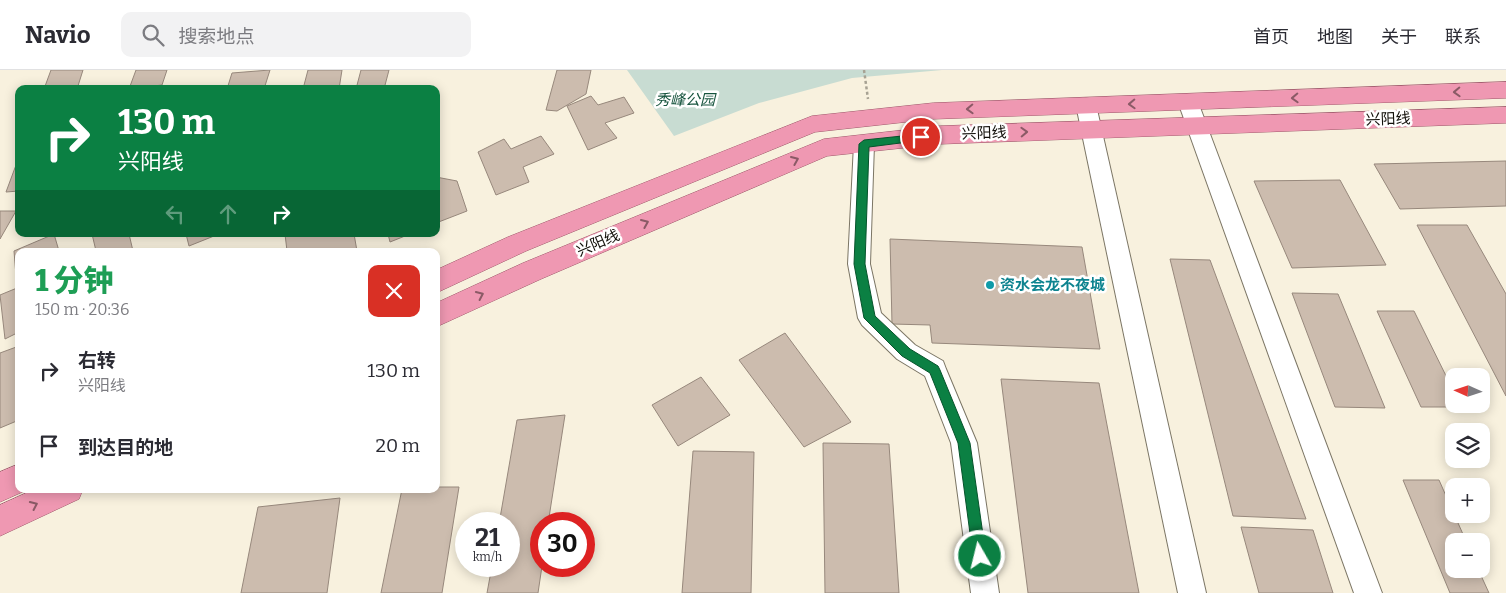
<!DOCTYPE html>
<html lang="zh">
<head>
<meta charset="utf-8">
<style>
  :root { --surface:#fff; --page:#f2f2f3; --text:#2b2b33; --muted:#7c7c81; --line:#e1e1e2 }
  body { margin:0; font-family:Bitter,"Noto Sans SC",serif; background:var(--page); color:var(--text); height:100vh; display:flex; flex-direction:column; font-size:19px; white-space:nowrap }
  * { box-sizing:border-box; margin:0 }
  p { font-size:16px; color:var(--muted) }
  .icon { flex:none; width:28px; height:28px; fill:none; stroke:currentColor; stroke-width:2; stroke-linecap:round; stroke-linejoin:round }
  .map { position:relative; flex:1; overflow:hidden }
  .details { position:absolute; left:15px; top:178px; width:425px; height:245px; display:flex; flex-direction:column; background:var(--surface); border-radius:10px; box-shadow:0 2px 12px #0003 }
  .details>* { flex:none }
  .hud { position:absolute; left:15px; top:15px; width:425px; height:152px; border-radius:10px; box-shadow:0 2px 12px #0003; background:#0b8043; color:#fff; overflow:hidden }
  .needle { width:32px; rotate:273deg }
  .controls { position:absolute; left:1445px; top:298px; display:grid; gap:10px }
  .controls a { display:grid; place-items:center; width:45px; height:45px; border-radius:10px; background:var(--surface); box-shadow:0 2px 12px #0003; font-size:25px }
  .speed { position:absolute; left:455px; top:442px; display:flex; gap:10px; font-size:25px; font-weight:700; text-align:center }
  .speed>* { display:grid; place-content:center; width:65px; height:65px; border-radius:50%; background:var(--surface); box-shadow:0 2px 12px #0003; line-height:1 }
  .speed small { font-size:12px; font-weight:400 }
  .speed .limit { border:8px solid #d22; background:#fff; color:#111 }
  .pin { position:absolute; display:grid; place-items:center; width:42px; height:42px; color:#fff; margin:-21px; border:2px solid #fff; border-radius:50%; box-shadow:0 1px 5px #0007 }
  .me { position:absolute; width:55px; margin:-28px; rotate:352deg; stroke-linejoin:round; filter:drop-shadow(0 0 4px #0008) }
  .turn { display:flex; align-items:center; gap:18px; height:105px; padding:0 20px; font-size:22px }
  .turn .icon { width:65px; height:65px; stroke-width:2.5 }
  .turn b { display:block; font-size:35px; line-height:42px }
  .lanes { display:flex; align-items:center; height:48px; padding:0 20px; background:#0003; justify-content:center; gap:25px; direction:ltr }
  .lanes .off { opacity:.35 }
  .round { display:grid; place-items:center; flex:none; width:52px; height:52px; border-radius:10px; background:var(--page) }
  .head { display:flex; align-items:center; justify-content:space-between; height:85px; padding:0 20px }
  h1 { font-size:30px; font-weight:800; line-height:38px; color:#1e9e55 }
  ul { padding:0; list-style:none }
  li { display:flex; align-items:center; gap:15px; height:75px; padding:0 20px }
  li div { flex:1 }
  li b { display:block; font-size:19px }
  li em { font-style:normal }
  header { display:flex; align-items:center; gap:30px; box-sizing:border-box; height:70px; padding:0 25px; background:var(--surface); border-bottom:1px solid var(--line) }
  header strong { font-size:24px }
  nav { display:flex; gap:28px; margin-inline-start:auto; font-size:18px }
  .search { width:350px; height:45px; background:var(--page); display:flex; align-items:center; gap:12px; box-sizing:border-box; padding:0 18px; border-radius:10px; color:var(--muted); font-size:19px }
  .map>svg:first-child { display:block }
</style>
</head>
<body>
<header>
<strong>Navio</strong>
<div class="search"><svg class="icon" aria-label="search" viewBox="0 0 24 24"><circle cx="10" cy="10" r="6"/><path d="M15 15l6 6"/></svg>搜索地点</div>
<nav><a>首页</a><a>地图</a><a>关于</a><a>联系</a></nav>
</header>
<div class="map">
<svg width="1506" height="523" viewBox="0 0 1506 523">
  <rect width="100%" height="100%" fill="#f8f1de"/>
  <path fill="#c8dcd2" d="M627,0H942L852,8L759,33L674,66Z"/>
  <g fill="#ccbcae" stroke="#97887c">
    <path d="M51,0H83L77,19H44Z"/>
    <path d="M136,0H167L162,15L129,19Z"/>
    <path d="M270,0L264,19H227L232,3Z"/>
    <path d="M308,0H342L339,19H303Z"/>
    <path d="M361,0H389L384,19H356Z"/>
    <path d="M557,0H591L586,24L557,41L546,40Z"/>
    <path d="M591,26L598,35L624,27L634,43L605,53L617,68L588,80L567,36Z"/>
    <path d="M541,66L554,84L523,97L529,112L496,125L478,82L504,69L511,79Z"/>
    <path d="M19,87V121L6,122Z"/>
    <path d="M1506,91V136L1400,139L1374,94Z"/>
    <path d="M436,107L457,111L467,141L436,153Z"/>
    <path d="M1340,110L1386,195L1292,198L1254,111Z"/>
    <path d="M0,141H16L0,169Z"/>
    <path d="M1417,155H1467L1506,224V326Z"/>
    <path d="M54,164L59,181H19V262L5,269L0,225L17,218L14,181Z"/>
    <path d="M92,164H129L133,181H96Z"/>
    <path d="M186,164H219L189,176Z"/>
    <path d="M285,164H354L357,181H287Z"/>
    <path d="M388,164H410L390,172Z"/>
    <path d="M890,169L1082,177L1100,279L932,273L930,255L892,254Z"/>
    <path d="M1170,189L1210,190L1306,449L1233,446Z"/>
    <path d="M1292,223L1338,224L1385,338L1335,337Z"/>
    <path d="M1377,241H1414L1454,322V334H1459L1461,337H1421Z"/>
    <path d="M785,263L851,352L804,377L739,290Z"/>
    <path d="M19,276V350L0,358V283Z"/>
    <path d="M701,307L730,345L678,376L652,335Z"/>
    <path d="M1001,309L1099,313L1139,523H1028Z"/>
    <path d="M565,345L548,454H541L542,496L538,523H487L492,496H509V454H499L517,350Z"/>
    <path d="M823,373L889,374L899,523H825Z"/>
    <path d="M693,381L754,382L751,523H682Z"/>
    <path d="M1403,410H1439L1466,471H1454V499H1478L1489,523H1450Z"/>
    <path d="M436,417H459L442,523H381L402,419H436Z"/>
    <path d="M340,428L327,523H241L258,437Z"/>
    <path d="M1241,457L1313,460L1333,523H1259Z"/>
  </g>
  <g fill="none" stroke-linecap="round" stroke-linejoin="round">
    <defs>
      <g id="minor">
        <path d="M1188,25L1195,27L1198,32L1382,523H1354L1178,32L1181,27Z"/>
        <path d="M1086,28L1093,30L1096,35L1206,523H1178L1076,35L1079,30Z"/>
        <path d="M864,66L871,69L874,74L870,194L881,243L915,275L943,291L946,299L977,373L999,523H971L951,373L925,306L897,289L862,255L858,248L848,194L854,74L857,69Z"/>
      </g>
      <g id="trunk">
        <path d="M1506,12V28L933,49L815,62L526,181L436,223V200L508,167L812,46L933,33Z"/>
        <path d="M1506,37V53L940,74L827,86L541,209L436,257V233L523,193L824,69L940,56Z"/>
        <path d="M19,394V419H29L0,432V402Z"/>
        <path d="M35,419H83L79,429L0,466V435Z"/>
      </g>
    </defs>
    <use href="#minor" stroke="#7b7564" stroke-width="2"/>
    <use href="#trunk" stroke="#9e576a" stroke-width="1"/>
    <path stroke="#a7a293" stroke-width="2.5" stroke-dasharray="3 2.5" stroke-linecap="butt" d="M864,0L868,29"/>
    <use href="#minor" fill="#fff" fill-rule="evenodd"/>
    <use href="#trunk" fill="#ef98b2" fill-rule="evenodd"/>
  </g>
  <defs><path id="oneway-chevron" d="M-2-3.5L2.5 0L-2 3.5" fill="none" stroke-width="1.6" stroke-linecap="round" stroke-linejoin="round" transform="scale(1.25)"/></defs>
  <g stroke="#8b5a66">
    <use href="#oneway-chevron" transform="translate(1457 22) rotate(178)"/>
    <use href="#oneway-chevron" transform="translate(1295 28) rotate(178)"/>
    <use href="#oneway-chevron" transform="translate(1132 34) rotate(178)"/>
    <use href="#oneway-chevron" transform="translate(970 39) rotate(178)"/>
    <use href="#oneway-chevron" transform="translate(1024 62) rotate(-2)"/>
    <use href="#oneway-chevron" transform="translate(795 90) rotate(-23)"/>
    <use href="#oneway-chevron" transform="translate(645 153) rotate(-23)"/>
    <use href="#oneway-chevron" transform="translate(480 225) rotate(-25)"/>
    <use href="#oneway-chevron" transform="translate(34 435) rotate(-25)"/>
  </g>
  <path fill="#0b8043" stroke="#07532c" d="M921,64L926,67L924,70L869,77L865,194L875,246L910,279L938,296L940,300L970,373L986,486L984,490L980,492L975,490L973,486L958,373L930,303L902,286L864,248L854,194L859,74L864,70Z"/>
  <circle fill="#0f9aa8" stroke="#fff" stroke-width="2" cx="990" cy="215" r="5"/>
  <g text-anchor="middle" stroke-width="5" stroke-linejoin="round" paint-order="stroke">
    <g font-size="15" font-style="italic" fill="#17543e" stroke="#fff">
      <text x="685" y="35">秀峰公园</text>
    </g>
    <g font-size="15" fill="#100e08" stroke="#fff">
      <text transform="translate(1388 49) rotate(-2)" y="5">兴阳线</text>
      <text transform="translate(984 63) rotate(-2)" y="5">兴阳线</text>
      <text transform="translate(598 173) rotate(-23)" y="5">兴阳线</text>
    </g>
    <g font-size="15" font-weight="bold" fill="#0d838f" stroke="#fff" text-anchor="start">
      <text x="1000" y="220">资水会龙不夜城</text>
    </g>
  </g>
</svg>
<div class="controls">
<a><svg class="needle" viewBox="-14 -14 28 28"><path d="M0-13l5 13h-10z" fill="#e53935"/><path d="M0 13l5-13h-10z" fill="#7c7c81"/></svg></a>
<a><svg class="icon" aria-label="layers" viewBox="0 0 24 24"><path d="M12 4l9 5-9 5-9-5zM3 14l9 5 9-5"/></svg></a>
<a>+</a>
<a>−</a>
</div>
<div class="speed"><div>21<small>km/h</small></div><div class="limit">30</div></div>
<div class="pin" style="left:921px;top:67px;background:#d93025"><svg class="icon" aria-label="arrive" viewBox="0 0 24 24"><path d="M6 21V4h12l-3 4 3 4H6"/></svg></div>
<svg class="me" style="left:980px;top:486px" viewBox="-20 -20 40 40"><circle r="17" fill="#0b8043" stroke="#fff" stroke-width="3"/><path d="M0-11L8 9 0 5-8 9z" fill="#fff"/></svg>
<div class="hud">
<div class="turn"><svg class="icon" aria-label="right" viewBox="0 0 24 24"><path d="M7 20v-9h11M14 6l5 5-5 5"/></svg><div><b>130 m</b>兴阳线</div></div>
<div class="lanes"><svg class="icon off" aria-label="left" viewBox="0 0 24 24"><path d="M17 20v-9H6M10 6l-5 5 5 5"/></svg><svg class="icon off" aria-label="ahead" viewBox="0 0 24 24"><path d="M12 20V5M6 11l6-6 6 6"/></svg><svg class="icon" aria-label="right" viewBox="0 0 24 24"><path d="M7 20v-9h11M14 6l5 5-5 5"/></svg></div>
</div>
<section class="details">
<div class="head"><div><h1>1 分钟</h1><p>150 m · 20:36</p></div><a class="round" style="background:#d93025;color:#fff"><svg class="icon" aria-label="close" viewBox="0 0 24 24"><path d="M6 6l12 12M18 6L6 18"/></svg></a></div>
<ul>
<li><svg class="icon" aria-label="right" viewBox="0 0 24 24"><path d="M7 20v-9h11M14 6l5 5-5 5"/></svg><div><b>右转</b><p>兴阳线</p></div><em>130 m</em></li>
<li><svg class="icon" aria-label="arrive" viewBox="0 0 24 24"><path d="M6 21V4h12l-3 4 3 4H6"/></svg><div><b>到达目的地</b></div><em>20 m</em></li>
</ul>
</section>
</div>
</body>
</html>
